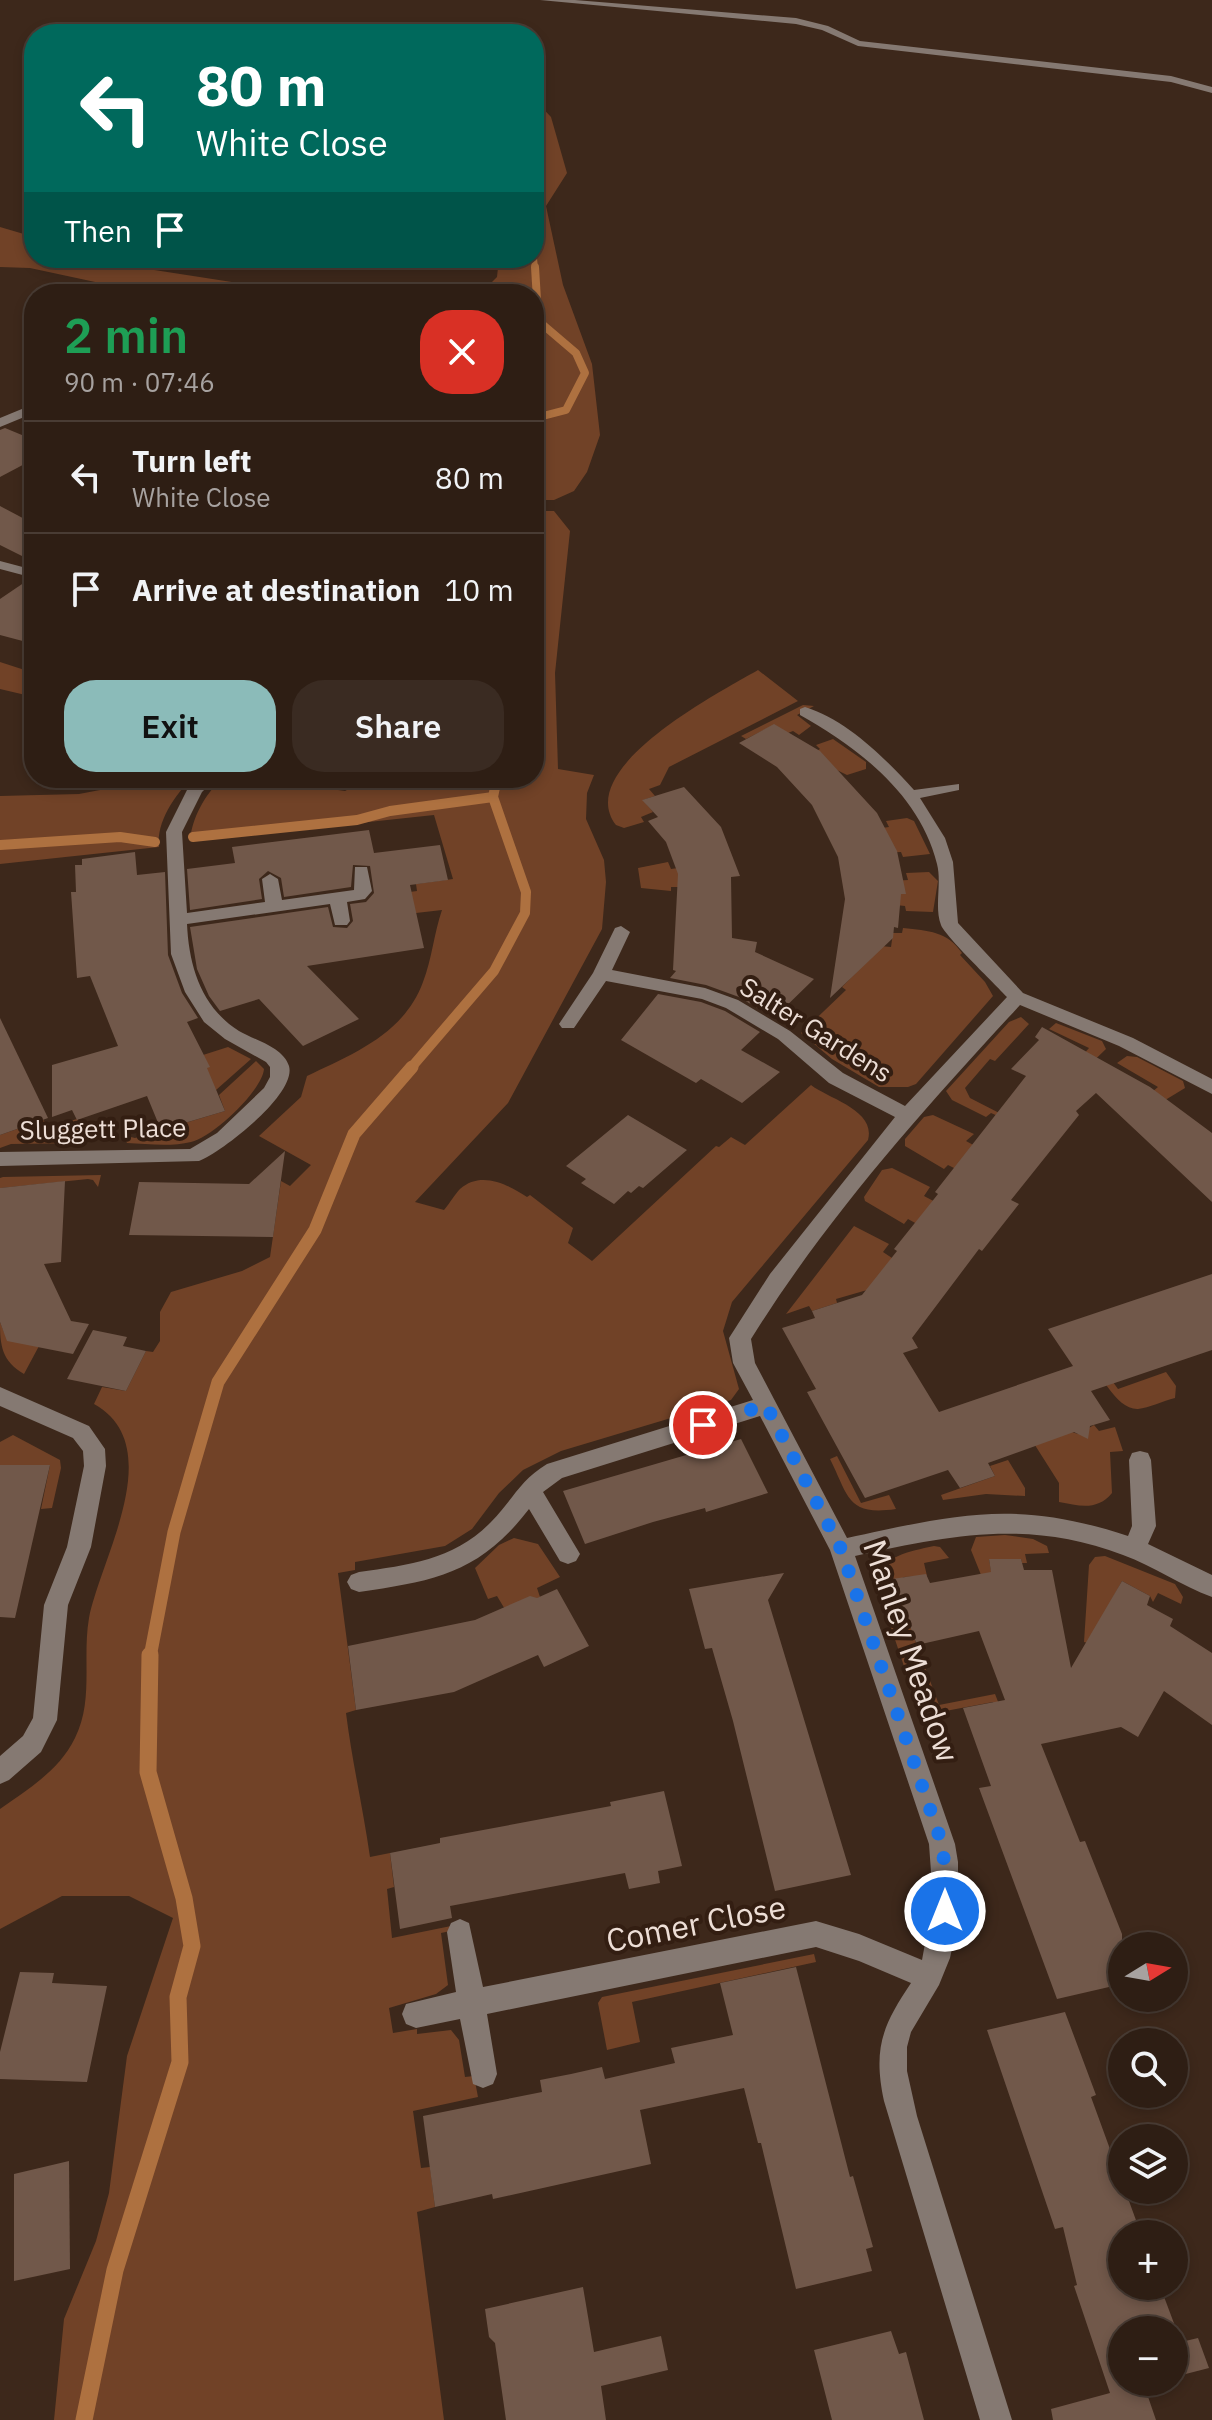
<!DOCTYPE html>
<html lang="en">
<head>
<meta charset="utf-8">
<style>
  :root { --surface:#2e1e14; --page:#3a2b22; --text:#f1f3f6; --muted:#a7a2a0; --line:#493c34; --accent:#8bbbb9 }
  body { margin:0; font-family:"IBM Plex Sans",sans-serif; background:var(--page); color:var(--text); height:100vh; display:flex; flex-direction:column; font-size:30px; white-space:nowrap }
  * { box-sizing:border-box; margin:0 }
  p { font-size:26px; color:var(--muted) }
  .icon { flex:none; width:44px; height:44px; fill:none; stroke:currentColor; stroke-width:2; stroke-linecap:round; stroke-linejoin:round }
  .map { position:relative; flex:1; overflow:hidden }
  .panel { position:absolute; left:24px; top:284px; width:520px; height:504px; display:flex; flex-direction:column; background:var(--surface); border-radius:32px; box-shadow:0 4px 12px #0003,0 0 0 2px var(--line) }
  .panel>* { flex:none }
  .banner { position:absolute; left:24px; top:24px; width:520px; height:244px; border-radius:32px; box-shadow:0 4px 12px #0003,0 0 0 2px var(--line); background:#00695c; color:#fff; overflow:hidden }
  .needle { width:52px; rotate:79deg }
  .controls { position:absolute; left:1108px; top:1932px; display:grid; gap:16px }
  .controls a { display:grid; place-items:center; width:80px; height:80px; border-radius:50%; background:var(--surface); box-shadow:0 4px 12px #0003,0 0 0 2px var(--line); font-size:40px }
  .pin { position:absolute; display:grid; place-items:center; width:68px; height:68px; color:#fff; margin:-34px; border:4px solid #fff; border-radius:50%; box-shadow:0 2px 8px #0007 }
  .me { position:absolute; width:88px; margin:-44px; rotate:0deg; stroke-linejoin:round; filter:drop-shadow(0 0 6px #0008) }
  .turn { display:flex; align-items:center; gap:28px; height:168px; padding:0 40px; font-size:36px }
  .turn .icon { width:104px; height:104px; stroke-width:2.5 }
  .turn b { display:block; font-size:56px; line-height:68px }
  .then { display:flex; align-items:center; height:76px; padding:0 40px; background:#0003; gap:16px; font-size:30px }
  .round { display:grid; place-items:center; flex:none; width:84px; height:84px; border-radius:32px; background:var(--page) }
  .headline { display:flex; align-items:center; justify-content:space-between; height:136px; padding:0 40px }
  h1 { font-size:48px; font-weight:600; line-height:60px; color:#1e9e55 }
  .action { display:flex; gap:16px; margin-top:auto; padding:16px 40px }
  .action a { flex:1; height:92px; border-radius:32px; background:var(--accent); color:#111; font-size:32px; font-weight:600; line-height:92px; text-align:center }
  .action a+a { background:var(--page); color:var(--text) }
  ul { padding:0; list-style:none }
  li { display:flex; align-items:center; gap:24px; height:112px; padding:0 40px; border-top:2px solid var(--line) }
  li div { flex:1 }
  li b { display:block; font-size:30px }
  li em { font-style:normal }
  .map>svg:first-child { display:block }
</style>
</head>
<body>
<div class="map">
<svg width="1212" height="2420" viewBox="0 0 1212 2420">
  <rect width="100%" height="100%" fill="#3d281b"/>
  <g fill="#714227">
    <path d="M534,99L551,117L567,173L546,206L563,285L592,364L600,435L587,472L574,491L554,500H534V294H480L497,277L499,258H534Z"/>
    <path d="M0,227L34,237V258H105L135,267L309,294H151L30,268L0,267Z"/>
    <path d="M534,511H554L570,531L555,673L558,769L594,775L587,793L586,819L604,860L606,882L602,929L508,1103L415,1202L444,1210C450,1203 455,1194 460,1189C481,1170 509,1185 527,1197L530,1195L573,1228L568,1243L592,1261L716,1146L719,1147L731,1137L745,1145L811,1085C829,1099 876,1110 868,1140L732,1302L723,1331L739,1389L731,1400L561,1451L523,1470L499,1493L472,1529L445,1546L355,1562V1570L338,1573L356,1710L346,1713C352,1761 363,1808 370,1857L390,1853L394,1887L387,1889L392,1938L456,1925L455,1930L441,1933L448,1985L436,1994L389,2008L393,2033L417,2029V2034L451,2030L459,2040L465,2077L474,2076L478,2097L413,2111L421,2168L430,2167L435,2207L417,2212L444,2420H54L64,2319L96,2241L109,2193L127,2056L173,1918L129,1896H62L0,1929V1809C28,1789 59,1771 75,1738C94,1700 82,1658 89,1618C101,1557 169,1446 94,1404L102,1387L126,1391L146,1351L153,1352L160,1341V1312L171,1292L242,1271L270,1257L281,1181L290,1186L311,1165L259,1136L301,1097L307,1076C353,1054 404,1034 423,982C432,959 434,933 442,910L416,913L381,896L417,891L416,884L453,879L434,815L190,841C192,817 205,795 222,778H305L310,780V786L345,791L370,778H534Z"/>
    <path d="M0,662L34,673V697L0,689Z"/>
    <path d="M758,670L798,701L669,767L660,785L649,789L655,796L643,800L653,812L641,817L644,822L624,828L616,825C572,768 722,691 758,670Z"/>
    <path d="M803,705L814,706L797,715L811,726L799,735L793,731L788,733L774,725L746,739L741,736Z"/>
    <path d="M833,739L866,762V769L847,775L808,756L820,749L816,745Z"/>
    <path d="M163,778H192C175,795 156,822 159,847L0,864V796L79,794Z"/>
    <path d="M907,818L914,821L930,854L903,857L901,852L879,853L875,829L889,827L886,821Z"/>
    <path d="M668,862L671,869L685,867L697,887H671V891L641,888L638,868Z"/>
    <path d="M929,872L938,881L933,912L906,911L905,906L886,904L892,881L908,880L906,873Z"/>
    <path d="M903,928C929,931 947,931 962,953L960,955L985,982L993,996L916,1084L908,1087H879L832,1059L801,1033L846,990L842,987L868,960L870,945L891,947L893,933H902Z"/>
    <path d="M1021,1017L1029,1024L995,1061L990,1059L965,1088L970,1098L1009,1118L1007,1120L991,1113L986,1117L952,1100L946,1091L1009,1022Z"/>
    <path d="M1056,1023L1102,1041L1106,1049L1080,1074L1071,1069L1089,1048L1049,1029Z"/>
    <path d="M228,1047L251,1059L216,1090L199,1071L203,1055Z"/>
    <path d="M1127,1056L1137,1057L1183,1081L1185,1088L1157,1105L1145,1098L1158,1087L1117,1063Z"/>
    <path d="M256,1061L264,1069C262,1091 213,1137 191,1142C171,1147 147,1144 127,1143L123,1135L135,1138L225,1111L219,1095Z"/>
    <path d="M933,1115L974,1134L966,1141L977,1147L968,1175L948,1165L944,1169L905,1146V1139L924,1117Z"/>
    <path d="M77,1119L84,1136L82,1143L11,1144L0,1148V1135L43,1120L50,1127Z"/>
    <path d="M892,1168L930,1187L924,1196L941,1205L926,1229L908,1219L904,1224L865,1201L864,1197L882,1170Z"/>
    <path d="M101,1175L98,1187L93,1180L88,1179L1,1188L0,1201V1178L3,1177Z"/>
    <path d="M854,1226L889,1244L883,1252L892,1258L874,1288L836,1299L837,1303L812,1311L809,1306L786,1314Z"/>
    <path d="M54,1318L24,1374C2,1361 0,1346 0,1322L4,1332Z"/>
    <path d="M1092,1353L1118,1389L1166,1372L1176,1386L1175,1398C1163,1401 1149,1408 1138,1409C1116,1410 1098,1370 1087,1354Z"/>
    <path d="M1094,1425L1099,1431L1115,1427L1123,1451L1110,1452L1112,1493C1097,1511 1080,1506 1059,1502V1483L1033,1442L1072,1432L1078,1434Z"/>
    <path d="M13,1435L60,1460L61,1468L52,1508L41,1509L50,1465H0V1442Z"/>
    <path d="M837,1456L861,1503L889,1495L896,1509C847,1516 849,1497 830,1459Z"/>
    <path d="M1008,1460L1025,1488V1496L986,1494L943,1500L941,1495L995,1476L990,1466Z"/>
    <path d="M1005,1535L1033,1539L1047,1546L1049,1553L1025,1554L1027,1563H1022L1021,1559H989L1000,1622L971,1550L976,1537Z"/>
    <path d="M514,1538L538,1544L560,1577L537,1588L540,1597L506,1611L497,1596L488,1599L475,1568L499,1545Z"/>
    <path d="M934,1546L940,1547L949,1558L924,1563L927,1576L904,1577L894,1583L939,1705L995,1694L1008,1727L1002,1728L993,1702L935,1713L917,1705L876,1583C884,1554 908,1552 934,1546Z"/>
    <path d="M1105,1556L1175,1584L1183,1597L1181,1604L1158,1593L1153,1602L1150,1596L1122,1581L1088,1643L1084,1642L1089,1565L1095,1557Z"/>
    <path d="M814,1954L816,1962L632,2002L640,2042L607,2050L598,2003L602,1997Z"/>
  </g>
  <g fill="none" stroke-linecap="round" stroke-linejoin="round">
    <g stroke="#ae7140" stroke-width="6">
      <path d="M534,166L541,187L534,194"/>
      <path d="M534,258L535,269"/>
    </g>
    <path stroke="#ae7140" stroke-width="8" d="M534,427L535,418L566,410L585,373L576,353L542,324L538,316L535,267"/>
    <g stroke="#ae7140" stroke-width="10">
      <path d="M193,837L357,820L390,811L493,797"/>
      <path d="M0,845L120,837L155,842"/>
      <path d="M410,1069L494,971L525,913L526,892L493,797L497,778"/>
    </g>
    <path stroke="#ae7140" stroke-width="13" d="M150,1657L174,1532L218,1382L315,1230L354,1134L412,1067"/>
    <path stroke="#ae7140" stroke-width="17" d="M84,2420L115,2270L180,2062L178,1997L192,1946L184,1898L148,1772L150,1655"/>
  </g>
  <g fill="#71584a">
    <path d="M5,428L34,440V459L0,477V430Z"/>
    <path d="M0,506L34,524V562L0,545Z"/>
    <path d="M28,580L34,581V644L0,635V599Z"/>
    <path d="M774,724L820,751L877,813L897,851L906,894H901L898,928L894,927L893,938L830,998L845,899L838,857L812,805L777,767L739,743Z"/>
    <path d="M684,787L721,827L740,876L731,877L732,938L757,942L755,952L814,979L774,1018L739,997L706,985L670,978L676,971L673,970L678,874L666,842L648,821L658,817L642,800Z"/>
    <path d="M369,830L374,853L440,845L448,880L410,885L424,948L307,966L359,1019L303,1046L259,999L220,1011L209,996L197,969L190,927L328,907L333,927L347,928L353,921L350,904L366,902L374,893L370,866L353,865L351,887L284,897L281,878L268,871L259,879L262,899L190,910L187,869L235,863L232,847Z"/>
    <path d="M135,852L137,875L165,872L168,955L182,993L198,1018L187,1022L210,1067L207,1068L225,1111L161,1130L147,1096L77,1120L72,1110L52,1117V1065L118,1046L90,976L77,978L71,892H76L75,865H82V859Z"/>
    <path d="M658,994L701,1002L725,1011L760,1032L741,1050L780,1072L742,1103L701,1079L696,1083L621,1040Z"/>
    <path d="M0,1018L48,1118L0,1135Z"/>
    <path d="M1042,1027L1150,1087L1212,1133V1202L1096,1093L1076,1111L1079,1115L1011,1200L1019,1204L982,1251L979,1249L912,1338L918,1348L903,1353L939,1412L1073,1366L1048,1329L1212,1274V1350L1091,1391L1110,1420L1090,1426L1088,1439L1074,1432L988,1463L995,1476L960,1488L948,1470L865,1498L807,1392L816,1389L782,1328L815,1318L812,1311L862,1295L897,1251L894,1249L938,1194L935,1192L1026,1076L1011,1069L1039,1040L1035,1037Z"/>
    <path d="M628,1115L687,1150L643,1188L639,1186L631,1193L628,1191L614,1204L581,1183L586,1179L566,1166Z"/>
    <path d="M285,1151L273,1237L129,1235L139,1182L249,1184Z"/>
    <path d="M65,1181L61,1262L44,1264L71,1321L89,1324L73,1354L7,1341L0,1322V1188Z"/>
    <path d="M93,1330L127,1337L123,1346L146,1351L126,1391L67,1379Z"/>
    <path d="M741,1439L768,1493L706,1512L705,1508L653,1522L585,1544L563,1491Z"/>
    <path d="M0,1465H50L15,1618L0,1617Z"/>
    <path d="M989,1559H1021L1024,1570H1052L1071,1668L1122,1581L1150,1596L1147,1605L1173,1619L1170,1626L1212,1653V1725L1164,1691L1138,1737L1121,1727L1041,1744L1080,1842L1085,1841L1122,1934V1984L1057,1999L979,1788L991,1786L963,1708L1005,1700L979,1631L917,1645L892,1579L926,1574L930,1583L991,1572Z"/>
    <path d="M784,1573L768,1600L851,1875L775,1891L733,1721L712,1648L705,1649L689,1589Z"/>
    <path d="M557,1589L589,1646L544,1667L538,1655L454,1692L356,1710L348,1646L475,1620L530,1596L537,1598Z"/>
    <path d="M664,1791L682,1866L658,1871L660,1883L629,1889L625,1873L450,1906L452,1918L400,1929L390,1853L440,1843V1838L611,1806L610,1802Z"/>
    <path d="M796,1967L850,2177L853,2176L873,2247L866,2249L872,2271L796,2289L761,2143H758L744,2088L640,2110L651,2164L493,2199L492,2194L435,2207L423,2116L542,2092L540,2080L571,2074L602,2067L605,2079L675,2063L671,2048L733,2035L720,1983Z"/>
    <path d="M20,1972L54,1973L52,1983L107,1986L87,2082L0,2079V2052Z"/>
    <path d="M1065,2012L1096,2095L1091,2097L1122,2182V2190H1125L1141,2234H1122V2286H1160L1181,2342L1198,2338L1209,2368L1174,2377V2330H1122V2382H1154L1144,2385L1156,2420H1053L1051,2409L1110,2393L1074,2286L1077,2285L1063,2227L1055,2229L987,2030Z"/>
    <path d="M69,2161L70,2269L14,2281V2174Z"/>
    <path d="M583,2287L594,2352L661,2336L668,2370L601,2386L606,2420H506L495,2343L489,2337L485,2309Z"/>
    <path d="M891,2331L899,2354L906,2352L924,2420H832L814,2350Z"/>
  </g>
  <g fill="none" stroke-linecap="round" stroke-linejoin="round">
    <g fill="#857972" fill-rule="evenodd">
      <path d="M540,0H575L796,18L828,26L860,41L1171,76L1212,87V93L1171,82L858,46L822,30L796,24Z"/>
      <path d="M34,404V413L0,427V418Z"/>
      <path d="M0,561L34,570V578L0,569Z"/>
      <path d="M805,707C847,720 885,758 914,790L959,784V790L920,798L945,838L953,862L958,923L1023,993L1133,1038L1212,1079V1094L1119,1046L1020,1005C923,1110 827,1217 751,1339L755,1363L847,1538C958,1514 1016,1499 1128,1536L1132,1526L1129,1460L1132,1453L1140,1451L1148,1453L1151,1460L1156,1526L1148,1544L1212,1575V1597C1181,1586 1154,1566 1123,1555C1028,1519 950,1535 855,1556L955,1844L958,1862V1920L950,1958L939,1985L911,2032L907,2047V2071L917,2116L1012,2420H980L884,2101C873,2049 882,2026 911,1983L859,1961L816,1947L487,2014L497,2074L493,2084L483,2088L473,2084L460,2019L416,2028L406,2024L402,2014L406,2004L456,1992L447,1932L451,1923L460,1919L469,1923L483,1987L816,1921L859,1934L922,1960L933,1900L929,1844L830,1550L760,1416L562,1478L543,1492L580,1554L576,1561L568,1564L560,1561L529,1509C480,1573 435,1581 359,1592L351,1589L347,1582L351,1575L359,1572C409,1565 454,1560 491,1522C513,1500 519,1481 547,1464L753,1400L733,1363L729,1338L770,1274L895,1117L829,1083L778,1039L726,1008L702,999L606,981L574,1028H562L559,1024L593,973L615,928L621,926L630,932L612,970L705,988L738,1000L790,1031L843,1073L905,1106L1007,997C995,984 945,936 941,925C934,907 942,883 937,864C920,795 859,748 800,715V709Z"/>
      <path d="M199,778H216L202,792L182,832L187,913L265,902L262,879L270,874L278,879L282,900L354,890L355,867H367L372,891L365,899L347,902L350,921L347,925H335L330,904L187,924C189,966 201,1007 239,1031C254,1040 283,1047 289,1066C297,1094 222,1152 199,1161L0,1166V1152L190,1149L217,1133L264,1088L270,1077V1067L266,1062L225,1039L204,1022L185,992L171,954L166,832L187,790Z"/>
      <path d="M0,1387L89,1426L105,1449L106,1466L91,1547L68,1605L57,1720L41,1752L9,1780L0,1784V1756L23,1736L33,1718L44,1605L67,1547L84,1466L83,1451L73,1438L0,1406Z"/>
    </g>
  </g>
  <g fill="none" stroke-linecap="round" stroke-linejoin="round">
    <path stroke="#1a73e8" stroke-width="14" stroke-dasharray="0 25.2" d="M703,1425L766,1405L841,1549L942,1844L946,1879L945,1911"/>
  </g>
  <g text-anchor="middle" stroke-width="8" stroke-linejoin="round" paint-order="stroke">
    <g font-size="26" fill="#edded6" stroke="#331e12">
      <text transform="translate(816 1030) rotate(32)" y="9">Salter Gardens</text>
      <text transform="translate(103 1129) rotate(-1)" y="9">Sluggett Place</text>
    </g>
    <g font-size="32" fill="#edded6" stroke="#331e12">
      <text transform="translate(911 1651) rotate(71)" y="11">Manley Meadow</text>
      <text transform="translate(696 1924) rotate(-11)" y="11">Comer Close</text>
    </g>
  </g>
</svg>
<div class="controls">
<a><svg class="needle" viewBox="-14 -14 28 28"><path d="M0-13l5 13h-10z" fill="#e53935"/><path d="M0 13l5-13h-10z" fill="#a7a2a0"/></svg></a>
<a><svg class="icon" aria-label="search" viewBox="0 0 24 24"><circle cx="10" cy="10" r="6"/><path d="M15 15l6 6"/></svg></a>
<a><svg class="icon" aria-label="layers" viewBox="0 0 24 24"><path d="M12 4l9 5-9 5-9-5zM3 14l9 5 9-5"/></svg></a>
<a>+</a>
<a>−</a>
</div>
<div class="pin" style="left:703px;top:1425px;background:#d93025"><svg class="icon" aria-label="arrive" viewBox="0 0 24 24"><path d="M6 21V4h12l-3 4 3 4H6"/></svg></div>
<svg class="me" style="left:945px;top:1911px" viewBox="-20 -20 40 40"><circle r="17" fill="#1a73e8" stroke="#fff" stroke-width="3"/><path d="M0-11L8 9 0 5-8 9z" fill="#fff"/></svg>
<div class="banner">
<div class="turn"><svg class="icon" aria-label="left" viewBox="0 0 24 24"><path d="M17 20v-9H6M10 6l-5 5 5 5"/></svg><div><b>80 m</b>White Close</div></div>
<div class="then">Then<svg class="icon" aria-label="arrive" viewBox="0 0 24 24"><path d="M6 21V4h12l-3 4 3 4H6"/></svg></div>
</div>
<section class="panel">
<div class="headline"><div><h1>2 min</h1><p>90 m · 07:46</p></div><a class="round" style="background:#d93025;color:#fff"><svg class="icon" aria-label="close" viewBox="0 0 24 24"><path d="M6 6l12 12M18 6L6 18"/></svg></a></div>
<ul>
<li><svg class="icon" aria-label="left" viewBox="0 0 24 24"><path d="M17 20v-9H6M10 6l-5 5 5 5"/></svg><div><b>Turn left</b><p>White Close</p></div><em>80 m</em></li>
<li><svg class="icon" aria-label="arrive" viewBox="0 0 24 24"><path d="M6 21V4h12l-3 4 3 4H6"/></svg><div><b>Arrive at destination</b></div><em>10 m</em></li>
</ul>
<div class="action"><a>Exit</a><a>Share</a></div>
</section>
</div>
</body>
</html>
